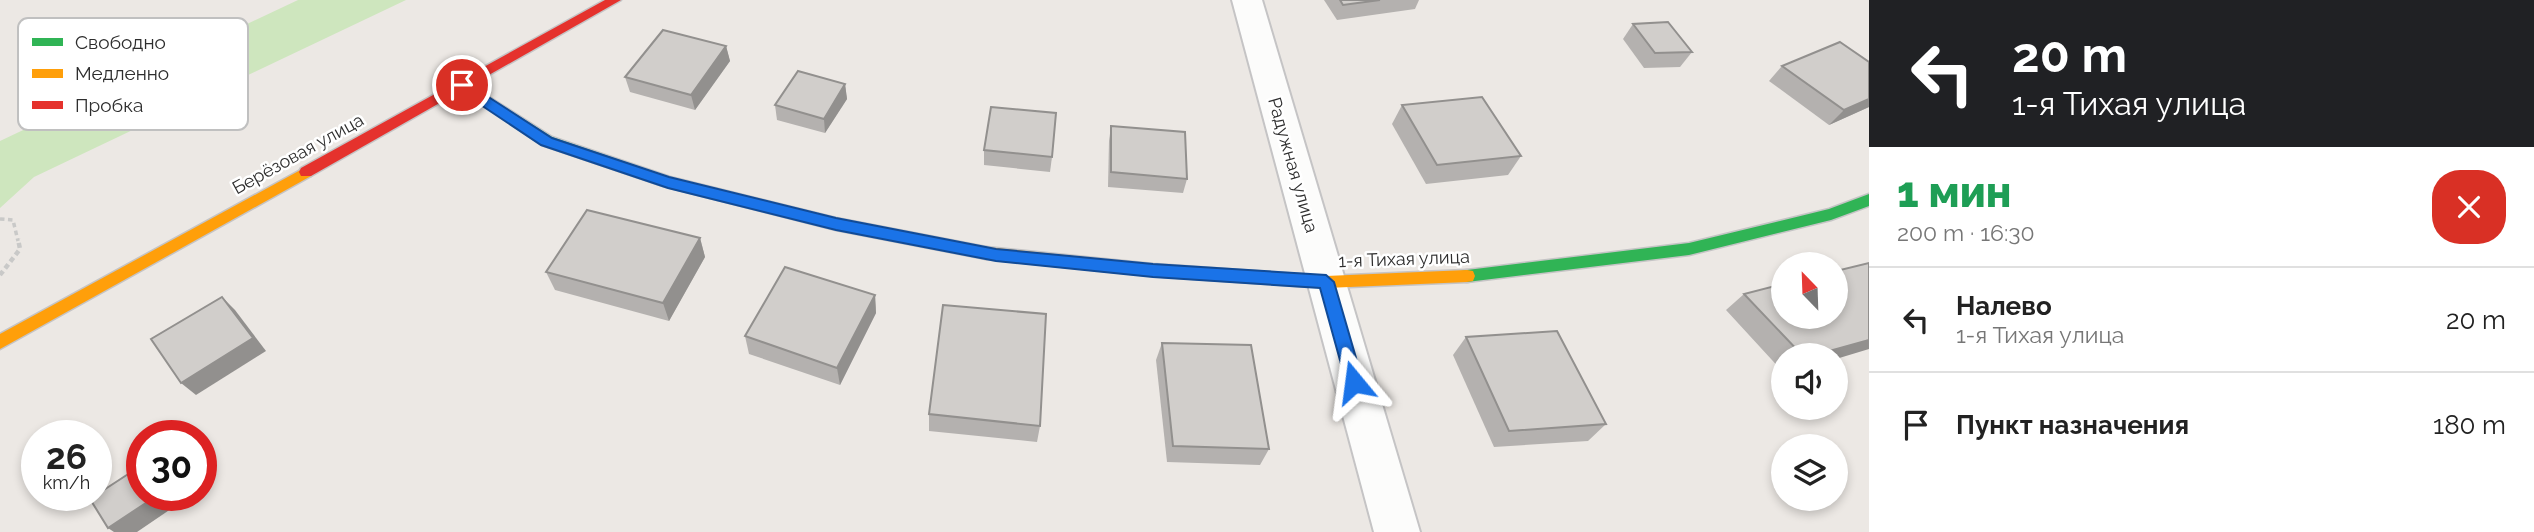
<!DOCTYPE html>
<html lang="ru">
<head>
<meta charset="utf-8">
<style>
  :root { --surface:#fff; --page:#f2f2f2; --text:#222; --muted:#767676; --line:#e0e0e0 }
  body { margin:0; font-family:Raleway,sans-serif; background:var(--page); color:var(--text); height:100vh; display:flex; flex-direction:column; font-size:26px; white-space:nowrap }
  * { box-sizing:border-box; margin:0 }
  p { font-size:23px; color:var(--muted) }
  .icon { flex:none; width:38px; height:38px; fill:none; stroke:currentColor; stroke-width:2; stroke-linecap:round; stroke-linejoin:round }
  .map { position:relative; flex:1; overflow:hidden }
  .panel { display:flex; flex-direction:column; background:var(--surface); width:665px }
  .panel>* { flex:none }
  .banner { background:#202124; color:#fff; overflow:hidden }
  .needle { width:46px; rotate:337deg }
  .controls { position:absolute; left:1771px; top:252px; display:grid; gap:14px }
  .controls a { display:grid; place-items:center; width:77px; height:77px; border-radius:50%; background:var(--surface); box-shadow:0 4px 10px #0003; font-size:35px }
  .speed { position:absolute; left:21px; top:420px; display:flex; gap:14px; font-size:35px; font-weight:700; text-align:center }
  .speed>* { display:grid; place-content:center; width:91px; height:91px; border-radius:50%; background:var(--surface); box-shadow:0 4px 10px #0003; line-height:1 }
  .speed small { font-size:18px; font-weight:400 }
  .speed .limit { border:10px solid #d22; background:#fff; color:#111 }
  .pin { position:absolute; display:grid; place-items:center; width:60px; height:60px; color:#fff; margin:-30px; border:4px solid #fff; border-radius:50%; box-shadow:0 2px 7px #0007 }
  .me { position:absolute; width:77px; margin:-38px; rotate:344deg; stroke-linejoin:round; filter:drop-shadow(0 0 5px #0008) }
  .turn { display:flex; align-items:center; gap:24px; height:147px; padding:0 28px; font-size:32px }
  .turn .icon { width:91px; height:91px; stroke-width:2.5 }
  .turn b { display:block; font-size:49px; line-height:60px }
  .round { display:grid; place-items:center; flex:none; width:74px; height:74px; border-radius:28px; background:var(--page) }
  .overview { display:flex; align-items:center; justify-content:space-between; height:119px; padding:0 28px }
  h1 { font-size:42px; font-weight:800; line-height:52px; color:#1e9e55 }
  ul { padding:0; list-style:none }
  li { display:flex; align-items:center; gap:21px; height:105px; padding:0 28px; border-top:2px solid var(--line) }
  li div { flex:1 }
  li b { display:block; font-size:26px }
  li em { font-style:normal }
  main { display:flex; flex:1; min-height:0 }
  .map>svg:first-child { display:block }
</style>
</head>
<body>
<main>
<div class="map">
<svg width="1869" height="532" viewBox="0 0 1869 532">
  <rect width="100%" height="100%" fill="#ece8e4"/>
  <path fill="#cee6be" d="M298,0H406L34,177L0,208V141Z"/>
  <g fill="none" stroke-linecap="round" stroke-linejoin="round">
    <defs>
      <path id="street" d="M1232,0H1262L1420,532H1374Z"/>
      <g id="fast">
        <path d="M462,80L552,137L670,177L836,218L986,247L992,249L994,253L992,257L986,259L836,230L663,186L542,145L457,88L455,85L457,82Z"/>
        <path d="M1869,194V206L1831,220L1689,255L1467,282L1461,281L1459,276L1461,271L1467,270L1689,243L1829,209Z"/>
      </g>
      <g id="slow">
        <path d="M306,167L313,172L311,176L0,349V334Z"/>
        <path d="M986,247L1153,264L1326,276L1467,270L1473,271L1475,276L1473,281L1467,282L1326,288L1153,276L986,259L980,257L978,253L980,249Z"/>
      </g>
      <path id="jam" d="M605,0H621L311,176H301L299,172L301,168Z"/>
    </defs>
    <use href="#street" stroke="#c5c4c5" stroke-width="4"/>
    <use href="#fast" stroke="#c5c4c5" stroke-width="3"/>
    <use href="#slow" stroke="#c5c4c5" stroke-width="3"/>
    <use href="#jam" stroke="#c5c4c5" stroke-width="3"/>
    <path stroke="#c9c9c8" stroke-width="3.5" stroke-dasharray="4.5 3.5" stroke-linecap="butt" d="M0,219L13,220L18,241"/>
    <path stroke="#c9c9c8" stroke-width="4.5" stroke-dasharray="5 3.5" stroke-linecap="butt" d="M0,275L20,249L18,239"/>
    <use href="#street" fill="#fcfcfb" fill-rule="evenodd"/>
    <use href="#fast" fill="#30b455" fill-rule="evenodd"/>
    <use href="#slow" fill="#ff9f0a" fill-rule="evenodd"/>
    <use href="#jam" fill="#e5322d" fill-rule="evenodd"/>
  </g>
  <g fill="#b4b1af">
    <path d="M1324,0H1419L1415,9L1337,20Z"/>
    <path d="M1633,24L1692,52L1680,67L1644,68L1623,39Z"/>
    <path d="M726,46L730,61L695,110L630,92L625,77Z"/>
    <path d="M1782,66L1869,107L1829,125L1769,81Z"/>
    <path d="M845,84L847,99L825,133L777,120L775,105Z"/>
    <path d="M1402,105L1521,156L1508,175L1426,184L1392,124Z"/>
    <path d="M1111,126L1187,179L1183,193L1108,187L1109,141Z"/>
    <path d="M984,150L1052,157L1050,172L984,165Z"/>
    <path d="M700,238L705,257L669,321L555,290L546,272Z"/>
    <path d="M1744,294L1836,355H1783V372L1726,310Z"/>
    <path d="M875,295L876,313L840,385L749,354L745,336Z"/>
    <path d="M1466,337L1606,424L1588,441L1494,447L1453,355Z"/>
    <path d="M1162,343L1269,449L1260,465L1167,462L1156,360Z"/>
    <path d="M929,414L1040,426L1037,442L929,431Z"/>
  </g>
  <g fill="#92908e">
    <path d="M726,46L730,61L695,110L691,95Z"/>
    <path d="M845,84L847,99L825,133L824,119Z"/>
    <path d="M1869,99V107L1829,125L1844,110Z"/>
    <path d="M700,238L705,257L669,321L663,303Z"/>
    <path d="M875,295L876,313L840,385L837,368Z"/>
    <path d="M222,297L235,310L266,351L196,395L181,383Z"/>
    <path d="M1869,340V349L1836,359V355H1815Z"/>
    <path d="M158,495H185L187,498L137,532H114L108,528Z"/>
  </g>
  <g fill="#d1cecb" stroke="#92908e" stroke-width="2">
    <path d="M1340,0H1380L1343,5Z"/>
    <path d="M1668,22L1692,52L1655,53L1633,24Z"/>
    <path d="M663,30L726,46L691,95L625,77Z"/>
    <path d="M1840,42L1869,62V99L1844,110L1782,66Z"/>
    <path d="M798,71L845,84L824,119L775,105Z"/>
    <path d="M1482,97L1521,156L1437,165L1402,105Z"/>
    <path d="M991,107L1056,113L1052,157L984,150Z"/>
    <path d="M1111,126L1185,132L1187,179L1111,172Z"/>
    <path d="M587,210L700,238L663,303L546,272Z"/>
    <path d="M1869,263V340L1815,355H1802L1744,294L1783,284V317H1836V271Z"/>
    <path d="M785,267L875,295L837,368L745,336Z"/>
    <path d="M222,297L253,338L181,383L151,339Z"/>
    <path d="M943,305L1046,314L1040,426L929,414Z"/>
    <path d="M1557,331L1606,424L1509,431L1466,337Z"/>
    <path d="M1162,343L1251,345L1269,449L1173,446Z"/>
    <path d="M142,465V495H158L108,528L90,499Z"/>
  </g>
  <path fill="#1a73e8" stroke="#114b97" stroke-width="2" d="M462,80L552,138L669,177L836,218L996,249L1153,264L1326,275L1334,282L1363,382L1354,389L1346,382L1320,288L1153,277L996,261L836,230L668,188L541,145L457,89V82Z"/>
  <g text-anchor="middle" stroke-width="5" stroke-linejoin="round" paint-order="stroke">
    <g font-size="18" fill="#2e2e2e" stroke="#fff">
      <text transform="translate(298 154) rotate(-29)" y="6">Берёзовая улица</text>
      <text transform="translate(1293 165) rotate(74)" y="6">Радужная улица</text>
      <text transform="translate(1404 259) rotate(-2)" y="6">1-я Тихая улица</text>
    </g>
  </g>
  <rect x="18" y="18" width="230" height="112" rx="10" fill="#fff" stroke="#c0c0c0" stroke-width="2"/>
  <rect x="32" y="38" width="31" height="8" fill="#30b455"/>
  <rect x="32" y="69" width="31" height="9" fill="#ff9f0a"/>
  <rect x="32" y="101" width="31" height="8" fill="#e5322d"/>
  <g font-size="19" fill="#2e2e2e">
    <text x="75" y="49">Свободно</text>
    <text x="75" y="80">Медленно</text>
    <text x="75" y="112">Пробка</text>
  </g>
</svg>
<div class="controls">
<a><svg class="needle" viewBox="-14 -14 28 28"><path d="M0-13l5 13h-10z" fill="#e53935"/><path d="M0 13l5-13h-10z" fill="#767676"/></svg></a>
<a><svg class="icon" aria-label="sound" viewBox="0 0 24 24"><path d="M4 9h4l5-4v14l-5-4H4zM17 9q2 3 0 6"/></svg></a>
<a><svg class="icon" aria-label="layers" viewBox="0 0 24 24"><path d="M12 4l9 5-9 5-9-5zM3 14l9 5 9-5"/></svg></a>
</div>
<div class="speed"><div>26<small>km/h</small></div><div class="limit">30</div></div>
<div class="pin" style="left:462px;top:85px;background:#d93025"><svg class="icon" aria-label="arrive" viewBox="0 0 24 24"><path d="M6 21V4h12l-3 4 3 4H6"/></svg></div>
<svg class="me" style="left:1354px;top:382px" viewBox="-20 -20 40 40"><path d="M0-17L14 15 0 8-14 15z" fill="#1a73e8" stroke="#fff" stroke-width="4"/></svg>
</div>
<section class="panel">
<div class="banner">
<div class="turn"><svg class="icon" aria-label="left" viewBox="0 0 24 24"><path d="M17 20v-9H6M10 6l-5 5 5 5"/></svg><div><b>20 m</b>1-я Тихая улица</div></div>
</div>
<div class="overview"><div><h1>1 мин</h1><p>200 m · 16:30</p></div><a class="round" style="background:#d93025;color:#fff"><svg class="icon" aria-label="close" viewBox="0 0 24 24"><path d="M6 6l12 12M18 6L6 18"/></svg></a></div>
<ul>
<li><svg class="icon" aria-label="left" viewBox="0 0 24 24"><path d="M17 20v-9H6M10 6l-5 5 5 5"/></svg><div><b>Налево</b><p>1-я Тихая улица</p></div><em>20 m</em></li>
<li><svg class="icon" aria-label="arrive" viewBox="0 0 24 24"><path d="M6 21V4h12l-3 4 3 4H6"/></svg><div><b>Пункт назначения</b></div><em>180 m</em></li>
</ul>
</section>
</main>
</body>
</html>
